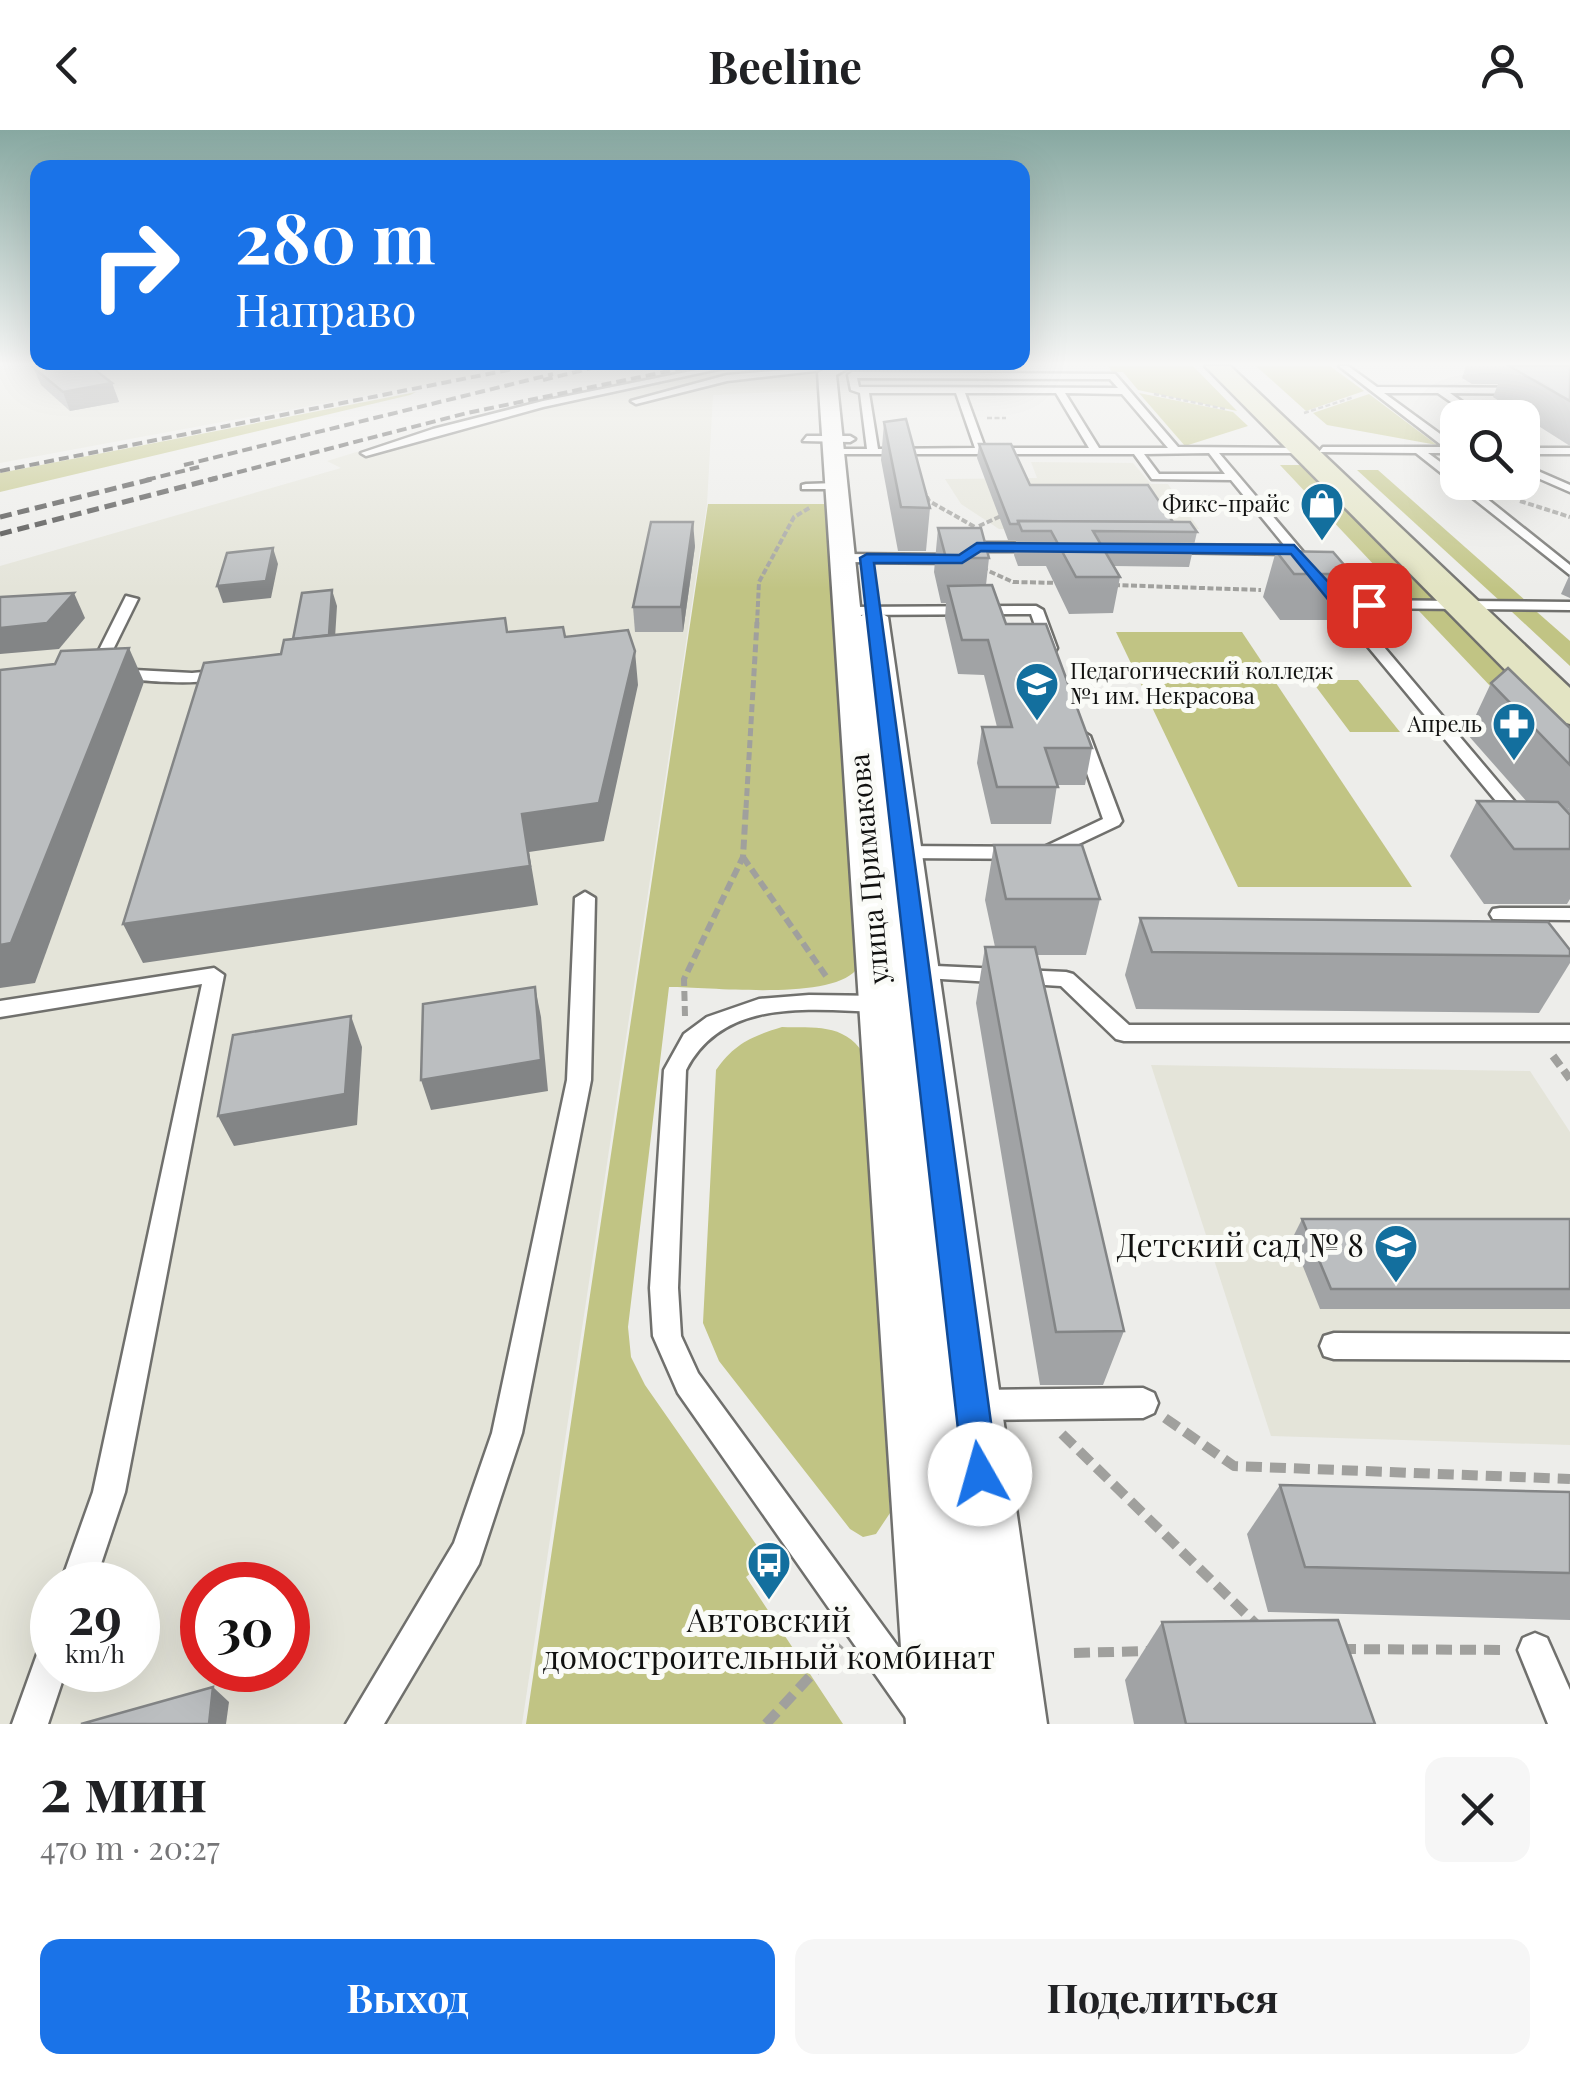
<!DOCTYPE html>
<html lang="ru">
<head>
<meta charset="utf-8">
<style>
  :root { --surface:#fff; --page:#f6f6f6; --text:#202124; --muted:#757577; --accent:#1a73e8 }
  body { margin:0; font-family:"Playfair Display",serif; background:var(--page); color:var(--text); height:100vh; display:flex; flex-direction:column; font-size:38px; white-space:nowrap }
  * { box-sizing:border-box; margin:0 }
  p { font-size:32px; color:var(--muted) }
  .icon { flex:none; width:55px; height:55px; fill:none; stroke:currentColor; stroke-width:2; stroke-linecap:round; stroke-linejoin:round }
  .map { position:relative; height:1594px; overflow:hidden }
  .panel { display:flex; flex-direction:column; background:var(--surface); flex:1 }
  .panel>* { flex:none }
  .hud { position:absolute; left:30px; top:30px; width:1000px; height:210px; border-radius:20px; box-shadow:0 10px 40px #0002; background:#1a73e8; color:#fff; overflow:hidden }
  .controls { position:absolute; left:1440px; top:270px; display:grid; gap:20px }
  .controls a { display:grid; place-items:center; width:100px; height:100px; border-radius:20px; background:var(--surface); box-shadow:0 10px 40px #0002; font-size:50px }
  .speed { position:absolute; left:30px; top:1432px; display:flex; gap:20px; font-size:50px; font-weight:700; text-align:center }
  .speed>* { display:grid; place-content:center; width:130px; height:130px; border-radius:50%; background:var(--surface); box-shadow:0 10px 40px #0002; line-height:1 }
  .speed small { font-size:25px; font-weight:400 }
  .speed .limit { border:15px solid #d22; background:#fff; color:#111 }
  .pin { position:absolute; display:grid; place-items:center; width:85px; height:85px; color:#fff; margin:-42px; border-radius:20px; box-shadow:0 5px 15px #0006 }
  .me { position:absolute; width:110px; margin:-55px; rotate:353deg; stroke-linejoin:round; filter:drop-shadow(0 0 8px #0008) }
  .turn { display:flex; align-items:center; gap:35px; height:210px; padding:0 40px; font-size:45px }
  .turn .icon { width:130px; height:130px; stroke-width:2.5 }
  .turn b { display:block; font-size:70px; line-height:85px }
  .round { display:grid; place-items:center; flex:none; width:105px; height:105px; border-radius:20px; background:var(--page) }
  .headline { display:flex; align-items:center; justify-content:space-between; height:170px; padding:0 40px }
  h1 { font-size:60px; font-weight:700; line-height:75px }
  .primary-button { display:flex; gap:20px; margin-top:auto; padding:20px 40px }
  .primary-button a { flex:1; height:115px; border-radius:20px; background:var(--accent); color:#fff; font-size:40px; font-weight:700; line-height:115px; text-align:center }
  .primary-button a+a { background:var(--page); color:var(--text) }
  header { display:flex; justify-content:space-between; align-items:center; height:130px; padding:0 40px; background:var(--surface); font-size:45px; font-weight:700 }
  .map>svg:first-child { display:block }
</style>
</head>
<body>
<header><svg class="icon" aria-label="back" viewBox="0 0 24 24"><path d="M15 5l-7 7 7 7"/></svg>Beeline<svg class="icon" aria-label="person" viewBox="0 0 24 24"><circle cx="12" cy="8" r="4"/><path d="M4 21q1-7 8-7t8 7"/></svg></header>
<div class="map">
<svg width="1570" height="1594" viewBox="0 0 1570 1594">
  <rect width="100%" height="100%" fill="#ededea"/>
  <g fill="#e4e4d9" fill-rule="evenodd">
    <path d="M0,236H468L464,238L477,245L0,333Z"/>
    <path d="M711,236H822L818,260L713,265L707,374L522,1594H0V436L341,338L327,331L475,286L637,248ZM52,1455H138V1540H52ZM202,1455H288V1540H202Z"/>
    <path d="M1031,332L1133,333L1151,354H1168L1199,399H999L961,374L945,349L1037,348Z"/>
    <path d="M1151,935L1530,941L1570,1002V1315L1271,1306Z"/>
  </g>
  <g fill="#c1c484">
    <path d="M1108,236H1193L1237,281L1138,260L1123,242H1112Z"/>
    <path d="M1256,236H1330L1364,261L1306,281Z"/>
    <path d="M416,262L410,265L0,362V343Z"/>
    <path d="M1139,263L1233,282L1248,296L1185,316Z"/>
    <path d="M1369,264L1437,315L1327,295L1313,283Z"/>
    <path d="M1280,335H1301L1436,472H1409Z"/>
    <path d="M1357,340H1378L1527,472H1501Z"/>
    <path d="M708,374H828L856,840C829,871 712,857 669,857L628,1197L631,1227L645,1255L767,1430L746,1447L843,1594H526Z"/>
    <path d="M1419,481H1445L1570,606V640Z"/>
    <path d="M1511,481L1537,482L1570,511V536Z"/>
    <path d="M1116,502H1242L1412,757H1238Z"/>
    <path d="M1311,550H1358L1400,602H1350Z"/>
    <path d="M782,897C813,898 844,893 863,923L890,1383L876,1404L863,1407L850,1399L719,1231L703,1193L716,940C734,914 752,906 782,897Z"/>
  </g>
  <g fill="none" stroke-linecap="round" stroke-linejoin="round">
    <defs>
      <g id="service">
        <path d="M716,236H732L543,277L366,326L361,323L433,299L543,271Z"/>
        <path d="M832,236L841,238L727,251L636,274L631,271L727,245Z"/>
        <path d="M1339,236H1348L1377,257L1570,258V264L1450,263L1485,288H1474L1438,263H1384L1458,317L1456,323H1428L1458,345V352H1466L1570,435V445L1416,323L1319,322L1323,317H1444Z"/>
        <path d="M852,242L1115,244L1178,317L1307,318L1303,323H1219L1344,470L1570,472V480L1351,478L1531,691L1528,695H1516L1291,424L1162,422L1160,419L1166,415L1285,416L1231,350L1152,349L1134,324H830L834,319H867L860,263L851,260L848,245ZM857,248L1110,249L1118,258L859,257ZM869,263H956L975,318L878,319ZM965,263H1056L1089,318H985ZM1065,263L1122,264L1168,318H1099ZM1209,323L1225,344H1159L1144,324Z"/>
        <path d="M807,306H850L855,309L850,312L803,311Z"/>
        <rect x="1522" y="318" width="48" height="6"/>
        <path d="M1522,334L1570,355V362L1522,341Z"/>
        <path d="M806,354L837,353L842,356L837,359H802V355Z"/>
        <path d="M977,413H1042L1048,417L1042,421H980L962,433L843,432L837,428L843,424L959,425Z"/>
        <path d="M126,466L138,469L103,540L96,544L91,543L89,540Z"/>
        <path d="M1036,476L1043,480L1057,518L1055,521L1043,518L1031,484L847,485L840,481L847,477Z"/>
        <path d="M115,539L192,543L225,540L232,544C211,558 137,551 110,546L108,543Z"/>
        <path d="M1082,601L1090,606L1122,691L1119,695L1047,729L895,728L886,722L895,716L1044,717L1103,689L1074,606Z"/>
        <path d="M585,762L595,768L591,950L522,1303L479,1434L384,1594H346L454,1413L492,1303L567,950L575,768Z"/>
        <path d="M1500,778H1570V790L1493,789L1490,784L1493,779Z"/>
        <path d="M914,835L1066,842L1073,844L1129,895H1570V911H1124L1116,909L1061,856L907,847L904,842L907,837Z"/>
        <path d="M214,838L224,845L125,1362L94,1455H60L93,1362L202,854L0,887V871Z"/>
        <path d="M809,865L883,866L891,869L894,874L891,879L883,882C813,880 724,866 686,940L678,1158L681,1206L698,1243L945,1581L950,1594H910L678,1263L653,1206L650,1158L664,940L684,904L707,887L759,869Z"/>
        <path d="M1334,1203L1570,1204V1230L1334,1229L1324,1226L1320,1216L1324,1206Z"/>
        <path d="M1143,1258L1154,1263L1158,1273L1154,1283L1143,1288L975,1290L964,1285L960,1275L964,1265L975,1260Z"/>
        <path d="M1535,1503L1547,1508L1570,1560V1594H1548L1518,1520L1523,1508Z"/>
        <path d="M52,1510V1540H66L48,1594H12L40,1516Z"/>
      </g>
      <path id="minor" d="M829,236H852L836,245L861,486L874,479L888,487L1047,1594H906L818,243Z"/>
      <path id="secondary" d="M1205,236H1230L1570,558V594L1555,590Z"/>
    </defs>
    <use href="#service" stroke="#70706d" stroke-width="5"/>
    <use href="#minor" stroke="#70706d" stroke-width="5"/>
    <use href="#secondary" stroke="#70706d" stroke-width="5"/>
    <g stroke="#a0a09d" stroke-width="2.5" stroke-dasharray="5 2.5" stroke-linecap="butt">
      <path d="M1154,264L1225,279"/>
      <path d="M1304,283L1354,267"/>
      <path d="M987,288H1006"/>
    </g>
    <g stroke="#a0a09d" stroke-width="4" stroke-dasharray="6 2.5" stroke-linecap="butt">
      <path d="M923,359L929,371L975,397"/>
      <path d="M1520,371L1570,387"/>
      <path d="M979,396L1001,386"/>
      <path d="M982,438L1013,452L1061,453"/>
      <path d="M1114,455L1261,460"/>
      <path d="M757,494L759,452L794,387L811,377"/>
    </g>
    <path stroke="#a0a09d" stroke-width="5" stroke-dasharray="8 4" stroke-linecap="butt" d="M746,678L757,492"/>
    <g stroke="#a0a09d" stroke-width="6" stroke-dasharray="10 5" stroke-linecap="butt">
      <path d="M743,727L828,849"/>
      <path d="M685,886L684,849L743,727L746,676"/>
    </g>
    <path stroke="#a0a09d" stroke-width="8" stroke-dasharray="12 6" stroke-linecap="butt" d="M1553,926L1570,949"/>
    <g stroke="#a0a09d" stroke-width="10" stroke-dasharray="16 8" stroke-linecap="butt">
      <path d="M1165,1288L1234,1336L1570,1349"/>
      <path d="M1062,1304L1257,1495"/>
      <path d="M1340,1519L1508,1520"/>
      <path d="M1074,1523L1148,1521"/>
      <path d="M766,1594L840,1514"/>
    </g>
    <use href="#service" fill="#fff" fill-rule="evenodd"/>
    <use href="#minor" fill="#fff" fill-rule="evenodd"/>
    <use href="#secondary" fill="#e3e4c3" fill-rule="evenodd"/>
    <g stroke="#3f3f3e" stroke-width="4" stroke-dasharray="10 5" stroke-linecap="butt">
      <path d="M543,250L600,236"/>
      <path d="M184,335L553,244"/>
      <path d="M0,341L513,239"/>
      <path d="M146,350L199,337"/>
      <path d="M208,350L467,283L693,236"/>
    </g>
    <g stroke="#3f3f3e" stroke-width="5" stroke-dasharray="12 6" stroke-linecap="butt">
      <path d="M0,387L156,348"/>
      <path d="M0,404L217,348"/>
    </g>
  </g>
  <g fill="#a1a3a5">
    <path d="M1466,236H1570V316L1493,267L1498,254H1472L1462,248Z"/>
    <path d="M33,237L112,253L119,272L70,281L41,255Z"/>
    <path d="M884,292L930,378L926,421H898L881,330Z"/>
    <path d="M979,314L1030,355L1173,392L1197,402L1189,437L1114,436L1120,447L1113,483L1069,484L1046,436H1018L1014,425L1016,410H1008L977,328Z"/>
    <path d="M938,398L989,428L986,455L1006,494L1092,618L1085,655H1057L1051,694H991L977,633L982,597H997L984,545L958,544L945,488L946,473H941L934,442Z"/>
    <path d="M695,416L683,502H635L633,477Z"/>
    <path d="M1276,421L1352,444L1336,490H1280L1263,467Z"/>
    <path d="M1570,444V468L1561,464Z"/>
    <path d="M1491,553L1570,598V676L1568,679L1570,676V769L1567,774H1484L1450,726L1477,671L1527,672L1467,604Z"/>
    <path d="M994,715L1100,769L1086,825H1037L1124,1201L1103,1255H1040L976,873L985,817H995L985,770Z"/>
    <path d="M1140,788L1570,820V833L1539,883L1136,879L1125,845Z"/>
    <path d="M1302,1089H1570V1179H1320L1292,1109Z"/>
    <path d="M1280,1355L1570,1362V1490L1268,1482L1247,1404Z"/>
    <path d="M1162,1492L1375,1594H1134L1125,1550Z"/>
  </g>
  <g fill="#838586">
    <path d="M112,253L119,272L70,281L63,262Z"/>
    <path d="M693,392L695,416L683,502L681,477Z"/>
    <path d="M273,418L278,434L271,468L223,473L217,456Z"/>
    <path d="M332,460L337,476L334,524L293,511Z"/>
    <path d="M74,463L85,488L59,519L0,524V498Z"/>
    <path d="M129,518L144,552L35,853L0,858V815Z"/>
    <path d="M635,521L638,555L604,711L529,722L538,775L143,833L123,794L522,684Z"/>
    <path d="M535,857L541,887L548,961L431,980L421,950Z"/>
    <path d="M351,886L362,917L357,995L234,1016L218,986Z"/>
    <path d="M213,1557L229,1572L226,1594H209Z"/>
  </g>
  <g fill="#bbbec0" stroke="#838586" stroke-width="2.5">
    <path d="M40,236H90L112,253L63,262L33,237Z"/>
    <path d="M1509,236H1570V271Z"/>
    <path d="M906,289L930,378L901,377L884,292Z"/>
    <path d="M979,314H1011L1030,355H1148L1173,392L1018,391V394H1010Z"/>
    <path d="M1018,391L1190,392L1197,402L1093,401L1120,447H1076L1051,401H1022Z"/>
    <path d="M651,392H693L681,477H633Z"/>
    <path d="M938,398H981L989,428H946Z"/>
    <path d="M273,418L266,451L217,456L227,423Z"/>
    <path d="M1276,421L1333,422L1352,444H1294Z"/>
    <path d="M992,455L1006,494H1046L1092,618H1045L1058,657H997L982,597H1012L988,510H962L948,456Z"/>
    <path d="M332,460L329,505L293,509L302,463Z"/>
    <path d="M74,463L47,493L0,498V467Z"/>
    <path d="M505,488L507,502L563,497L565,507L628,500L635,521L599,673L522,684L530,736L123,794L204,533L281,524L284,510Z"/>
    <path d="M129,518L11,813L0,815V540L55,534L61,521Z"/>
    <path d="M1508,538L1570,598V635L1491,553Z"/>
    <path d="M1477,671L1558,672L1570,685V719H1514Z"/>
    <path d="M994,715H1082L1100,769H1006Z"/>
    <path d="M1140,788L1548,792L1570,820V826L1152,822Z"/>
    <path d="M985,817H1035L1124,1201L1056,1202Z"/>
    <path d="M535,857L541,930L421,950L423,874Z"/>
    <path d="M351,886L345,964L218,986L233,905Z"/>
    <path d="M1302,1089H1570V1159H1331Z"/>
    <path d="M1280,1355L1570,1362V1443L1305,1437Z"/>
    <path d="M1338,1490L1375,1594H1186L1162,1492Z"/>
    <path d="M213,1557L209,1594H81Z"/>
  </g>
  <linearGradient id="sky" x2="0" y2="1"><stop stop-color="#87a8a1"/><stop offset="0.51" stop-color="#f7f7f6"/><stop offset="1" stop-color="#f7f7f6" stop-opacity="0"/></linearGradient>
  <rect width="1570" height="459" fill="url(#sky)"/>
  <path fill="#1a73e8" stroke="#114b97" stroke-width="2.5" d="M977,413L1294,415L1345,470H1369L1377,475L1369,479L1335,478L1291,424L981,421L962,433H874L998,1344L993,1356L980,1361L968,1356L963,1344L860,428L867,424L959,425Z"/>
  <defs>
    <symbol id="shop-pin" viewBox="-11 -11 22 30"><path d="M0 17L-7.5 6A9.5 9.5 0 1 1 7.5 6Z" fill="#136f9e" stroke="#fafbf7"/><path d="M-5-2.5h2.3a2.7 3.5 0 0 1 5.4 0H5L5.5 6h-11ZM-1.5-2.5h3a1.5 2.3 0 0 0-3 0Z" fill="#fff"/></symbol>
    <symbol id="university-pin" viewBox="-11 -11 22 30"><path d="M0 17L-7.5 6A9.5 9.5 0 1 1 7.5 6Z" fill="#136f9e" stroke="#fafbf7"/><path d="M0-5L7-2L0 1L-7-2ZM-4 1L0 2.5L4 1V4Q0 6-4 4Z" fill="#fff"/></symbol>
    <symbol id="pharmacy-pin" viewBox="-11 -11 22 30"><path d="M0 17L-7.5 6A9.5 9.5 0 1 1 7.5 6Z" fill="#136f9e" stroke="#fafbf7"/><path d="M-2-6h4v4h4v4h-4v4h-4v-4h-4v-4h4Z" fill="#fff"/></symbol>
    <symbol id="school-pin" viewBox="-11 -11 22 30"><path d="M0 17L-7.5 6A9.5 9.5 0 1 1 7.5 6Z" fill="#136f9e" stroke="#fafbf7"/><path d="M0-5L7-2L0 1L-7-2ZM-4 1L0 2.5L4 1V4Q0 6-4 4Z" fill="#fff"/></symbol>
    <symbol id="bus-pin" viewBox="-11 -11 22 30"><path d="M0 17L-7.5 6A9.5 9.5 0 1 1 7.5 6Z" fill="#136f9e" stroke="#fafbf7"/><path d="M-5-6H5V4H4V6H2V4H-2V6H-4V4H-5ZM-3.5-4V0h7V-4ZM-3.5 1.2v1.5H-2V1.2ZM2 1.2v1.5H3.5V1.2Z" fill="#fff"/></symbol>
  </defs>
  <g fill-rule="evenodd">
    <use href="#shop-pin" x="1297" y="349" width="50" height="68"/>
    <use href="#university-pin" x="1012" y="529" width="50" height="68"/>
    <use href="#pharmacy-pin" x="1489" y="569" width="50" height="68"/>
    <use href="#school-pin" x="1371" y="1091" width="50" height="68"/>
    <use href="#bus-pin" x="744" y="1408" width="50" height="68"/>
  </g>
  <g text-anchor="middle" stroke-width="10" stroke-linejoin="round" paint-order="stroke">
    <g font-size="22" fill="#111110" stroke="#fafbf7" text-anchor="end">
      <text x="1290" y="382">Фикс-прайс</text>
      <text x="1070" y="549" text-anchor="start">Педагогический колледж<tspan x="1070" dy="25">№1 им. Некрасова</tspan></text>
      <text x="1482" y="602">Апрель</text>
    </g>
    <g font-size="28" fill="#111110" stroke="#fafbf7">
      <text transform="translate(869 739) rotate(-95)" y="10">улица Примакова</text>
    </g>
    <g font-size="32" fill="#111110" stroke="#fafbf7" text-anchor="end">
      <text x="1364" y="1127">Детский сад № 8</text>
      <text x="769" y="1502" text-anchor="middle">Автовский<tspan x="769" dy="37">домостроительный комбинат</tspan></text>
    </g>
  </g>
</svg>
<div class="controls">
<a><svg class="icon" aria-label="search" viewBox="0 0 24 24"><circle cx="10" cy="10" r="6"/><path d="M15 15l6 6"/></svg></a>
</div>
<div class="speed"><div>29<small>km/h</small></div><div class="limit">30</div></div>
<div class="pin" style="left:1369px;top:475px;background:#d93025"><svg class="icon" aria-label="arrive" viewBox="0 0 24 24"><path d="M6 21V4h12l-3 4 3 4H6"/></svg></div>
<svg class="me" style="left:980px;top:1344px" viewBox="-20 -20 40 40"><circle r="19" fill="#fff"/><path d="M0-13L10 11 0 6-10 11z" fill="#1a73e8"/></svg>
<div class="hud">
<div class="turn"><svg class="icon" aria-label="right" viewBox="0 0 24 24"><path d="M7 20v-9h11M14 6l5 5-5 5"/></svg><div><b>280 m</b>Направо</div></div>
</div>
</div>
<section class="panel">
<div class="headline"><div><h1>2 мин</h1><p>470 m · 20:27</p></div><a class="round"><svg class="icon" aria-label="close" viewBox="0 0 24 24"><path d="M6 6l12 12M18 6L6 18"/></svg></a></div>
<div class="primary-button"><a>Выход</a><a>Поделиться</a></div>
</section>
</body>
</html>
